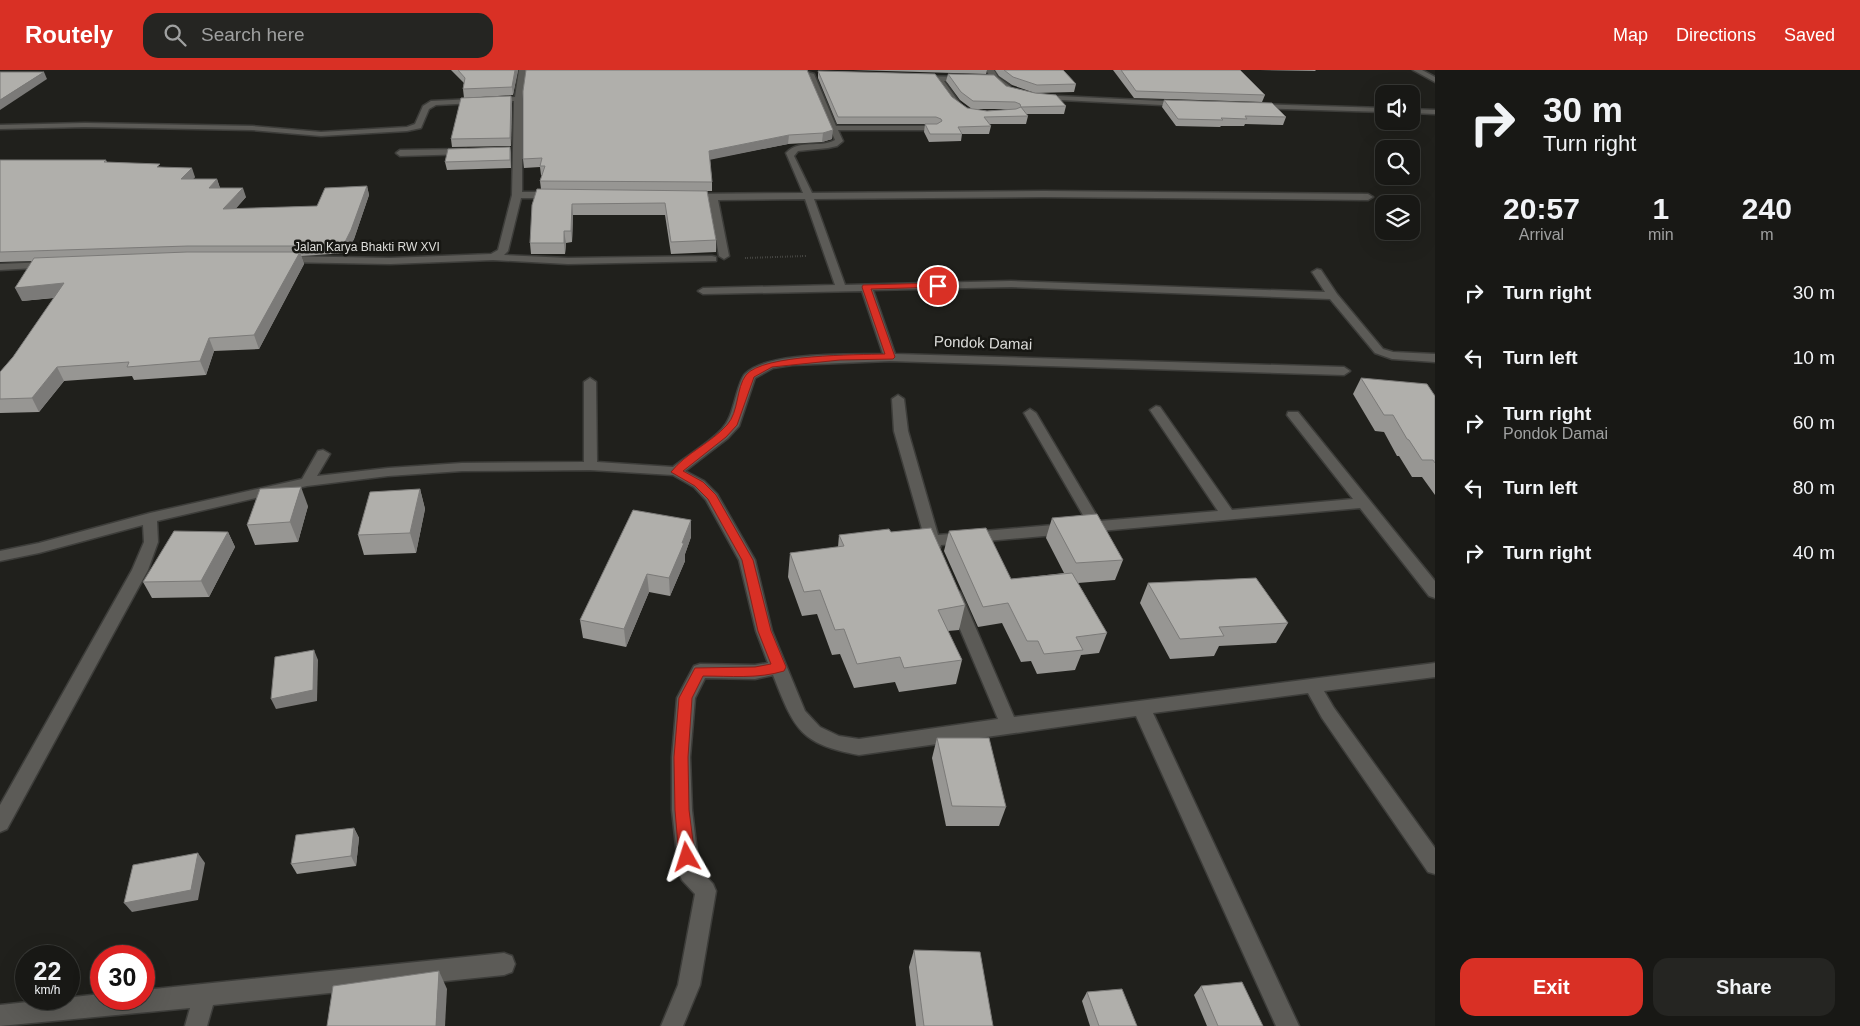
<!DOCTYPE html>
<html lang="en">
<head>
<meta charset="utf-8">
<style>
  :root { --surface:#181815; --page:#252522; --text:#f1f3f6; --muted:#9fa0a0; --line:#363734; --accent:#d93025 }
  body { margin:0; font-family:Helvetica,sans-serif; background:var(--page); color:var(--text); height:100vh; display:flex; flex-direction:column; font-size:19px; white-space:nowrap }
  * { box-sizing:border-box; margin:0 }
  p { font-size:16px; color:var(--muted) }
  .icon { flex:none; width:28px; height:28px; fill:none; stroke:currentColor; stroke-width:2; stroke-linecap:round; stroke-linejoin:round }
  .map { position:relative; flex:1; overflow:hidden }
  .panel { display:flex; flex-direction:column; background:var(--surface); width:425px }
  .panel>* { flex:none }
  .top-card { background:#181815; color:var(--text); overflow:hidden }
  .buttons { position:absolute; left:1375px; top:15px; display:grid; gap:10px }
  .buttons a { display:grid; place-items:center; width:45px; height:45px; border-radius:10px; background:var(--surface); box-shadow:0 5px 20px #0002,0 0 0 1px var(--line); font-size:25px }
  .speed { position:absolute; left:15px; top:875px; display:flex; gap:10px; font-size:25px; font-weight:700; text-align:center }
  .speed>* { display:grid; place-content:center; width:65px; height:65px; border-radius:50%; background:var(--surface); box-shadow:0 5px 20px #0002,0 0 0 1px var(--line); line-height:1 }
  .speed small { font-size:12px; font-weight:400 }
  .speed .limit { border:8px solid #d22; background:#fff; color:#111 }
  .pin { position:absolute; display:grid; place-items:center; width:42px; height:42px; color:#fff; margin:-21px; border:2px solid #fff; border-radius:50%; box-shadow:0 1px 5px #0007 }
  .me { position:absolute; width:55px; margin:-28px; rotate:354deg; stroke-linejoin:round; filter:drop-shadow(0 0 4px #0008) }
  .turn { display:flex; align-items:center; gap:18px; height:105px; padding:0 25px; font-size:22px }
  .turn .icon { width:65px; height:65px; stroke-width:2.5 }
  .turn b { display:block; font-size:35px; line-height:42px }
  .eta { display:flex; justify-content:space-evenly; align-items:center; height:85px; text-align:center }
  .eta b { font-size:30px; font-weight:800; line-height:35px }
  .cta { display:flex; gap:10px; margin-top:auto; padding:10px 25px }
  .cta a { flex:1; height:58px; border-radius:15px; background:var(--accent); color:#fff; font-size:20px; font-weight:800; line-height:58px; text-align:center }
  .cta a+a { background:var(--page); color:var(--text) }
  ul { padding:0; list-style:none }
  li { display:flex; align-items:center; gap:15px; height:65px; padding:0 25px }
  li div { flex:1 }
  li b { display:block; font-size:19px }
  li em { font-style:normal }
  header { display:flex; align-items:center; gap:30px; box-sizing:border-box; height:70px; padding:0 25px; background:var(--accent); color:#fff }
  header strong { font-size:24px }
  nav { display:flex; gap:28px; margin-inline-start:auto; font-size:18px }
  .search { width:350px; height:45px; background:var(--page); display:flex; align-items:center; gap:12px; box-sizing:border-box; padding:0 18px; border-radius:15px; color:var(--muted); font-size:19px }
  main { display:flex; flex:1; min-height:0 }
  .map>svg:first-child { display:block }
</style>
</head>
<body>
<header>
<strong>Routely</strong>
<div class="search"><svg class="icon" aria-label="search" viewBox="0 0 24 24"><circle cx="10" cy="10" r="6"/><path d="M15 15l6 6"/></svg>Search here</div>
<nav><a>Map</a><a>Directions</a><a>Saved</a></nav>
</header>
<main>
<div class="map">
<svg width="1435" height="956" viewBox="0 0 1435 956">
  <rect width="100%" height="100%" fill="#20201c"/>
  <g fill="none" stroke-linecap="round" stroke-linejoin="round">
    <defs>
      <g id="minor">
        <path d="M519,0H527L522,29V122H555L560,125L555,128H521L508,181L504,185L568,188L712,186L716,187V191L568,194L493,190L390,194L281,192L276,189L281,186L390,188L491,184L498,180L512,125L514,31L436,35L429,39L421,58L407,61L321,66L252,60L85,57L0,59V55L85,53L252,56L321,62L407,57L415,54L423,36L431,31L515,27Z"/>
        <path d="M986,0H994L998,7L1010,16V20H1004L992,10Z"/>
        <path d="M1413,0H1422L1435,7V12Z"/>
        <path d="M807,2L814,4L836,56H935L939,58L935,60H838L843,71L837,76L828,78L798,81L794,86L812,123L1044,121L1368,124L1373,127L1368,130L1044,127L814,129L845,215L1011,211L1325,222L1312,202L1317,199L1321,200L1337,224L1383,279L1393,282L1435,284V292L1392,289L1375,283L1330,229L1011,217L873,220L895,284L1344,297L1350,301L1344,305L890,291L792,295L773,298L755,308L739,356L728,368L685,401L704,411L717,424L755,490L772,561L805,641L820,657L839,666L859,669L998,649L946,526L948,522L954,520L960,522L962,526L1014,647L1435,593V607L1324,621L1334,638L1435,778V804L1428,802L1322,648L1308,623L1153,643L1299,956H1276L1136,646L859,685C799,674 794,658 773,605L755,609L705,608L695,628L690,687L692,740L699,799L713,814L716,821L700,915L683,956H661L678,915L695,824L682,810L679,803L672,740V687L677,628L694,596L700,594L755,595L768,593L756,561L739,490L706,430L694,417L673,405L590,400L462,401L388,406L307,416L157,451L158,472L148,500L7,759L0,762V735L132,500L144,472L143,455L39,483L0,491V481L39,473L150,443L302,409L318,381L323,380L330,384L317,406L388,398L462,393L584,392V312L590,308L596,312L597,392L673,397C688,385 721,366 728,350C734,340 738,311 745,304C767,281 852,285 883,284L862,221L703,224L698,221L703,218L835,215L805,129L718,130L729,186L724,189L719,186L709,130H688L683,127L688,124L803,123L786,83C800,68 819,79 835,70L806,4Z"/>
        <path d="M916,6L969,7V11H944L961,35L967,39V43C953,44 943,21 936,11L919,10H916Z"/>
        <path d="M1038,25L1182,32L1186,34L1182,36L1041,29H1038Z"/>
        <path d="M1252,34L1384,38V42L1255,38H1252Z"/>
        <path d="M1411,39L1435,40V44L1411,43Z"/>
        <path d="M466,79L469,80V84L400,86L396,83L400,80Z"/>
        <path d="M48,192L52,193L53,195L52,197L0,200V194Z"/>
        <path d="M898,325L904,329L908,361L938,465L1087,452L1024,343L1030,339L1036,343L1100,451L1218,441L1150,340L1156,336L1160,337L1232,440L1353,429L1287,345L1288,342H1298L1435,511V528L1429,526L1360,438L941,475L939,481H929L926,476H912L910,472L912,468L924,466L894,361L892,329Z"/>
        <path d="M504,883L512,886L515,894L512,902L504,905L213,935L207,956H185L190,938L0,956V935L101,924V929H144V920Z"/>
      </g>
    </defs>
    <use href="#minor" stroke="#3d3d3a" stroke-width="3"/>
    <path stroke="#696966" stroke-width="2" stroke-dasharray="0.5 2" stroke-linecap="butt" d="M745,188L806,186"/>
    <use href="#minor" fill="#5c5b57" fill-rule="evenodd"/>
  </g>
  <g fill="#979693">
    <path d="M451,0H518L513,25L464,28L463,19L464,13Z"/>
    <path d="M807,0L832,69L822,72L788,74L710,89L712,112V121H707L716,170V182L671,184L665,145H573L572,172L566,173L565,184H531L530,173L541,119L540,111L542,105H541L540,97L524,98L523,89Z"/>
    <path d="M853,0H987L986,4Z"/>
    <path d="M995,0H1063L1076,14L1074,22L1035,23L1012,15L999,6Z"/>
    <path d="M1113,0H1240L1265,25L1262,32L1134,28Z"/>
    <path d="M1260,0H1316L1315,1Z"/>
    <path d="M818,1L952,27L967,38L987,41L1014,39H972L960,30L946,11L948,4L1006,16L1066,36L1064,44H1026L1028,46L1026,54H989L991,56L989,64H962L961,71L929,72L924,62L925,54H929H837L818,8Z"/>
    <path d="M511,26L512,33L511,76L452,77L451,69Z"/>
    <path d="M1164,30L1286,47L1283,55L1245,54L1244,56H1221L1220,57L1176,56L1162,37Z"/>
    <path d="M510,77L511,85V98L447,100L445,92Z"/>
    <path d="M0,90H106L107,92L162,97L195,107L193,109H217L220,118L246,127L235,139L317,136L367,116L369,125L354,169L346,183L301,186L304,194L259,279L214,281L206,305L134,310L132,306L64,311L39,342L0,343V302L13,287L54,228L22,231L32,191L0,192Z"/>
    <path d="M1361,308L1435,326V425L1422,407H1412L1399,386H1397L1384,362L1375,361L1353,324Z"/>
    <path d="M420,419L425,439L416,483L364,485L358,465Z"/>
    <path d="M308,436L298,472L255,475L247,455Z"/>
    <path d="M1052,448L1123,490L1115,510L1078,513L1107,563L1099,583L1081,585L1075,600L1037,604L1031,591L1021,592L1002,553L978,557L944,481L949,461L1011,509L1064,503L1046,468Z"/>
    <path d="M691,450V467L685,484V491L670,526L649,522L626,577L583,568L580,550Z"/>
    <path d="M228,462L235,477L209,527L152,528L143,512Z"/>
    <path d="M891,462L965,535L959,560L948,561L962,590L956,614L899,622L895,612L854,618L840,584L832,585L817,544L802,546L788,507L790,483L838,477L839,465Z"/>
    <path d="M1148,513L1288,553L1276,573L1219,576L1214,586L1170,589L1140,533Z"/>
    <path d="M937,668L1006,737L999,756H946L932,688Z"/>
    <path d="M354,758L359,768L356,796L297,804L291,794Z"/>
    <path d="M914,880L993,956H916L909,897Z"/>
    <path d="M1201,916L1263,956H1207L1194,925Z"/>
    <path d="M1087,922L1137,956H1090L1082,931Z"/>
  </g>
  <g fill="#7b7a78">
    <path d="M515,0H518L513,25L512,17Z"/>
    <path d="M44,2L47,9L0,40V30Z"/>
    <path d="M511,26L512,33L511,76L510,68Z"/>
    <path d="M833,60L832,69L822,72L823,63Z"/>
    <path d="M789,65L788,74L709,90V81Z"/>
    <path d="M510,77L511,85V98L510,90Z"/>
    <path d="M192,98L195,107L184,117L181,109Z"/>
    <path d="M217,109L220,118H209Z"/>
    <path d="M367,116L369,125L354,169L346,183L344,174Z"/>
    <path d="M243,118L246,127L227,149L223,139Z"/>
    <path d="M572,134L573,145L572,172L571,161Z"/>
    <path d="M564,161L566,173L565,184L564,173Z"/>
    <path d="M300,182L304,194L259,279L254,265Z"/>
    <path d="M64,213L71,226L22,231L15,218Z"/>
    <path d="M209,268L214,281L206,305L200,291Z"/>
    <path d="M57,297L64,311L39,342L32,328Z"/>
    <path d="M301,417L308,436L298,472L290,452Z"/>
    <path d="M420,419L425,439L416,483L410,463Z"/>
    <path d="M691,450V467L685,484V491L670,526L669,508Z"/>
    <path d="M228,462L235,477L209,527L201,511Z"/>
    <path d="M647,504L649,522L626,577L624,559Z"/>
    <path d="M314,580L318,590L317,631L276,639L271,629Z"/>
    <path d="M354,758L359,768L356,796L351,786Z"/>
    <path d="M198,783L205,793L198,830L132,842L124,833Z"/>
    <path d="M439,901L447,919L445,956H436Z"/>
  </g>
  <g fill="#b0afab" stroke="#7b7a78">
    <path d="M458,0H515L512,17L463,19L465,8Z"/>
    <path d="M526,0H807L833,60L823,63L789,65L709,81L712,112L540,111L545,96H540L542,88L523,89V21Z"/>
    <path d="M1004,0H1063L1076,14L1037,15L1013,7Z"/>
    <path d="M1121,0H1240L1265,25L1136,21Z"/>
    <path d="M818,1L935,4L952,27L967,38L987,41L1016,39L1021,37L1028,46L984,47L991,56L958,57L962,64H930L925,54H937L942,51L941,49L936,47H838Z"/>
    <path d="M0,2H44L0,30Z"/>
    <path d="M948,4L994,5L1006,16L1035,23L1056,25L1066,36L1021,37L1020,34L1015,32L973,31L961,22Z"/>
    <path d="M511,26L510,68L451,69L461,28Z"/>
    <path d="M1164,30L1272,33L1286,47L1245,46L1247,49L1221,48L1223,50L1178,49Z"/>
    <path d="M510,77V90L445,92L448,79Z"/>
    <path d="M0,90H106L104,92L160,94L157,97L192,98L181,109H217L209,118H243L223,139L317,136L325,118L367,116L351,160L344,174L305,176H188L0,182Z"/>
    <path d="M537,119L707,121L716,170L671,172L665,133L572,134L571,161H564V173H530L532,135Z"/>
    <path d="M187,182H300L254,265L209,268L200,291L127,297L129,292L57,297L32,328L0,329V302L13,287L64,213L15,218L34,188Z"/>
    <path d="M1361,308L1427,314L1435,326V393L1433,390H1422L1409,370L1407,369L1393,345H1384Z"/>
    <path d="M301,417L290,452L247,455L260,419Z"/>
    <path d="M420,419L410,463L358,465L370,422Z"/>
    <path d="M633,440L691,450L682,473H684L669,508L647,504L624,559L580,550Z"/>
    <path d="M1097,444L1123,490L1076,493L1052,448Z"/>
    <path d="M931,458L965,535L938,540L962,590L904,598L900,587L857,594L844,559L835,560L820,520L804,522L790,483L844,476L839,465L889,459L891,462Z"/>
    <path d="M986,458L1011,509L1072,503L1107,563L1076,567L1083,580L1044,584L1038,571H1027L1008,533L983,537L949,461Z"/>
    <path d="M174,461L228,462L201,511L143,512Z"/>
    <path d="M1256,508L1288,553L1219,557L1224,566L1180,569L1148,513Z"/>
    <path d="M314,580L313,620L271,629L275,587Z"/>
    <path d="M937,668H989L1006,737L952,736Z"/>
    <path d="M354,758L351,786L291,794L296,765Z"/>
    <path d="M198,783L191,820L124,833L133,795Z"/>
    <path d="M914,880L980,882L993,956H924Z"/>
    <path d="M439,901L436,956H327L333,916Z"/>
    <path d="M1242,912L1263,956H1218L1201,916Z"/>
    <path d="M1122,919L1137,956H1099L1087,922Z"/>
  </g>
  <path fill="#d93025" stroke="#8d1f18" d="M938,213L941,214V217L871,219L895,287L893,289L840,290L772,297L754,307L737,355L726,367L683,401L703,412L716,425L753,490L771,561L786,597L784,601C758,609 730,606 703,606L692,628L688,687L689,740L695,787L692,792L687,794L681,792L679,787L675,740L674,687L679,628L695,598L755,597L771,594L758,561L742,490L708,429L695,416L671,402C686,383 711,373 727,355C739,342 736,318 746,305C763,284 857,285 885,284L862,217L863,215Z"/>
  <g text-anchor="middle" stroke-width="5" stroke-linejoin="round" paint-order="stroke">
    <g font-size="12" fill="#dededb" stroke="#171713">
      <text x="367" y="181">Jalan Karya Bhakti RW XVI</text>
    </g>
    <g font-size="15" fill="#dededb" stroke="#171713">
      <text transform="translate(983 273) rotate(2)" y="5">Pondok Damai</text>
    </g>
  </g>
</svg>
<div class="buttons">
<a><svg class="icon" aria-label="sound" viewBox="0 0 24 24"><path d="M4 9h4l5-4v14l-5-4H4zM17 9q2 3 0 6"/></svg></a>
<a><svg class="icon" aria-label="search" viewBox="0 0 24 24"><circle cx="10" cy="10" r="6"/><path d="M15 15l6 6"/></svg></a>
<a><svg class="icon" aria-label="layers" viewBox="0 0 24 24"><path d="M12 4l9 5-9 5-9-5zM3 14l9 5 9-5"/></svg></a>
</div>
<div class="speed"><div>22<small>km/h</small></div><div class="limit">30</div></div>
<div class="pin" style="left:938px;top:216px;background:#d93025"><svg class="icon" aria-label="arrive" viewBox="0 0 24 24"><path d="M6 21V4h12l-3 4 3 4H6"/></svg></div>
<svg class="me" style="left:687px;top:787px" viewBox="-20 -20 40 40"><path d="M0-17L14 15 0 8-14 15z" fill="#d93025" stroke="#fff" stroke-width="4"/></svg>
</div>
<section class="panel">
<div class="top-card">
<div class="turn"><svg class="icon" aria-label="right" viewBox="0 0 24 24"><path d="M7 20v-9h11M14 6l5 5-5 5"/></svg><div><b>30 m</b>Turn right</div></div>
</div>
<div class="eta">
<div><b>20:57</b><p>Arrival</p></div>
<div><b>1</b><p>min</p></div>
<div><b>240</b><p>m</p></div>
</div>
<ul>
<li><svg class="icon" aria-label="right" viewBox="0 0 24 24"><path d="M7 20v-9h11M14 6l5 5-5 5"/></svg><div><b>Turn right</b></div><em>30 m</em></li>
<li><svg class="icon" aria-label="left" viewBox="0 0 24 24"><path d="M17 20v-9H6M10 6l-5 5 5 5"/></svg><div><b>Turn left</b></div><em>10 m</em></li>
<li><svg class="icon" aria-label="right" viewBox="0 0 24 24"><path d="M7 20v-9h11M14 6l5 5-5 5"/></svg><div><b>Turn right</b><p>Pondok Damai</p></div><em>60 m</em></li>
<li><svg class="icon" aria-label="left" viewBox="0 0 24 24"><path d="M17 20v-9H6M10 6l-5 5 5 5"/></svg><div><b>Turn left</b></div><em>80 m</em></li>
<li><svg class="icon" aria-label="right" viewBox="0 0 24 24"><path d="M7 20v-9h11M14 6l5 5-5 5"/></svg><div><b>Turn right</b></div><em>40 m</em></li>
</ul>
<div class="cta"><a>Exit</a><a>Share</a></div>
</section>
</main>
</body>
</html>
